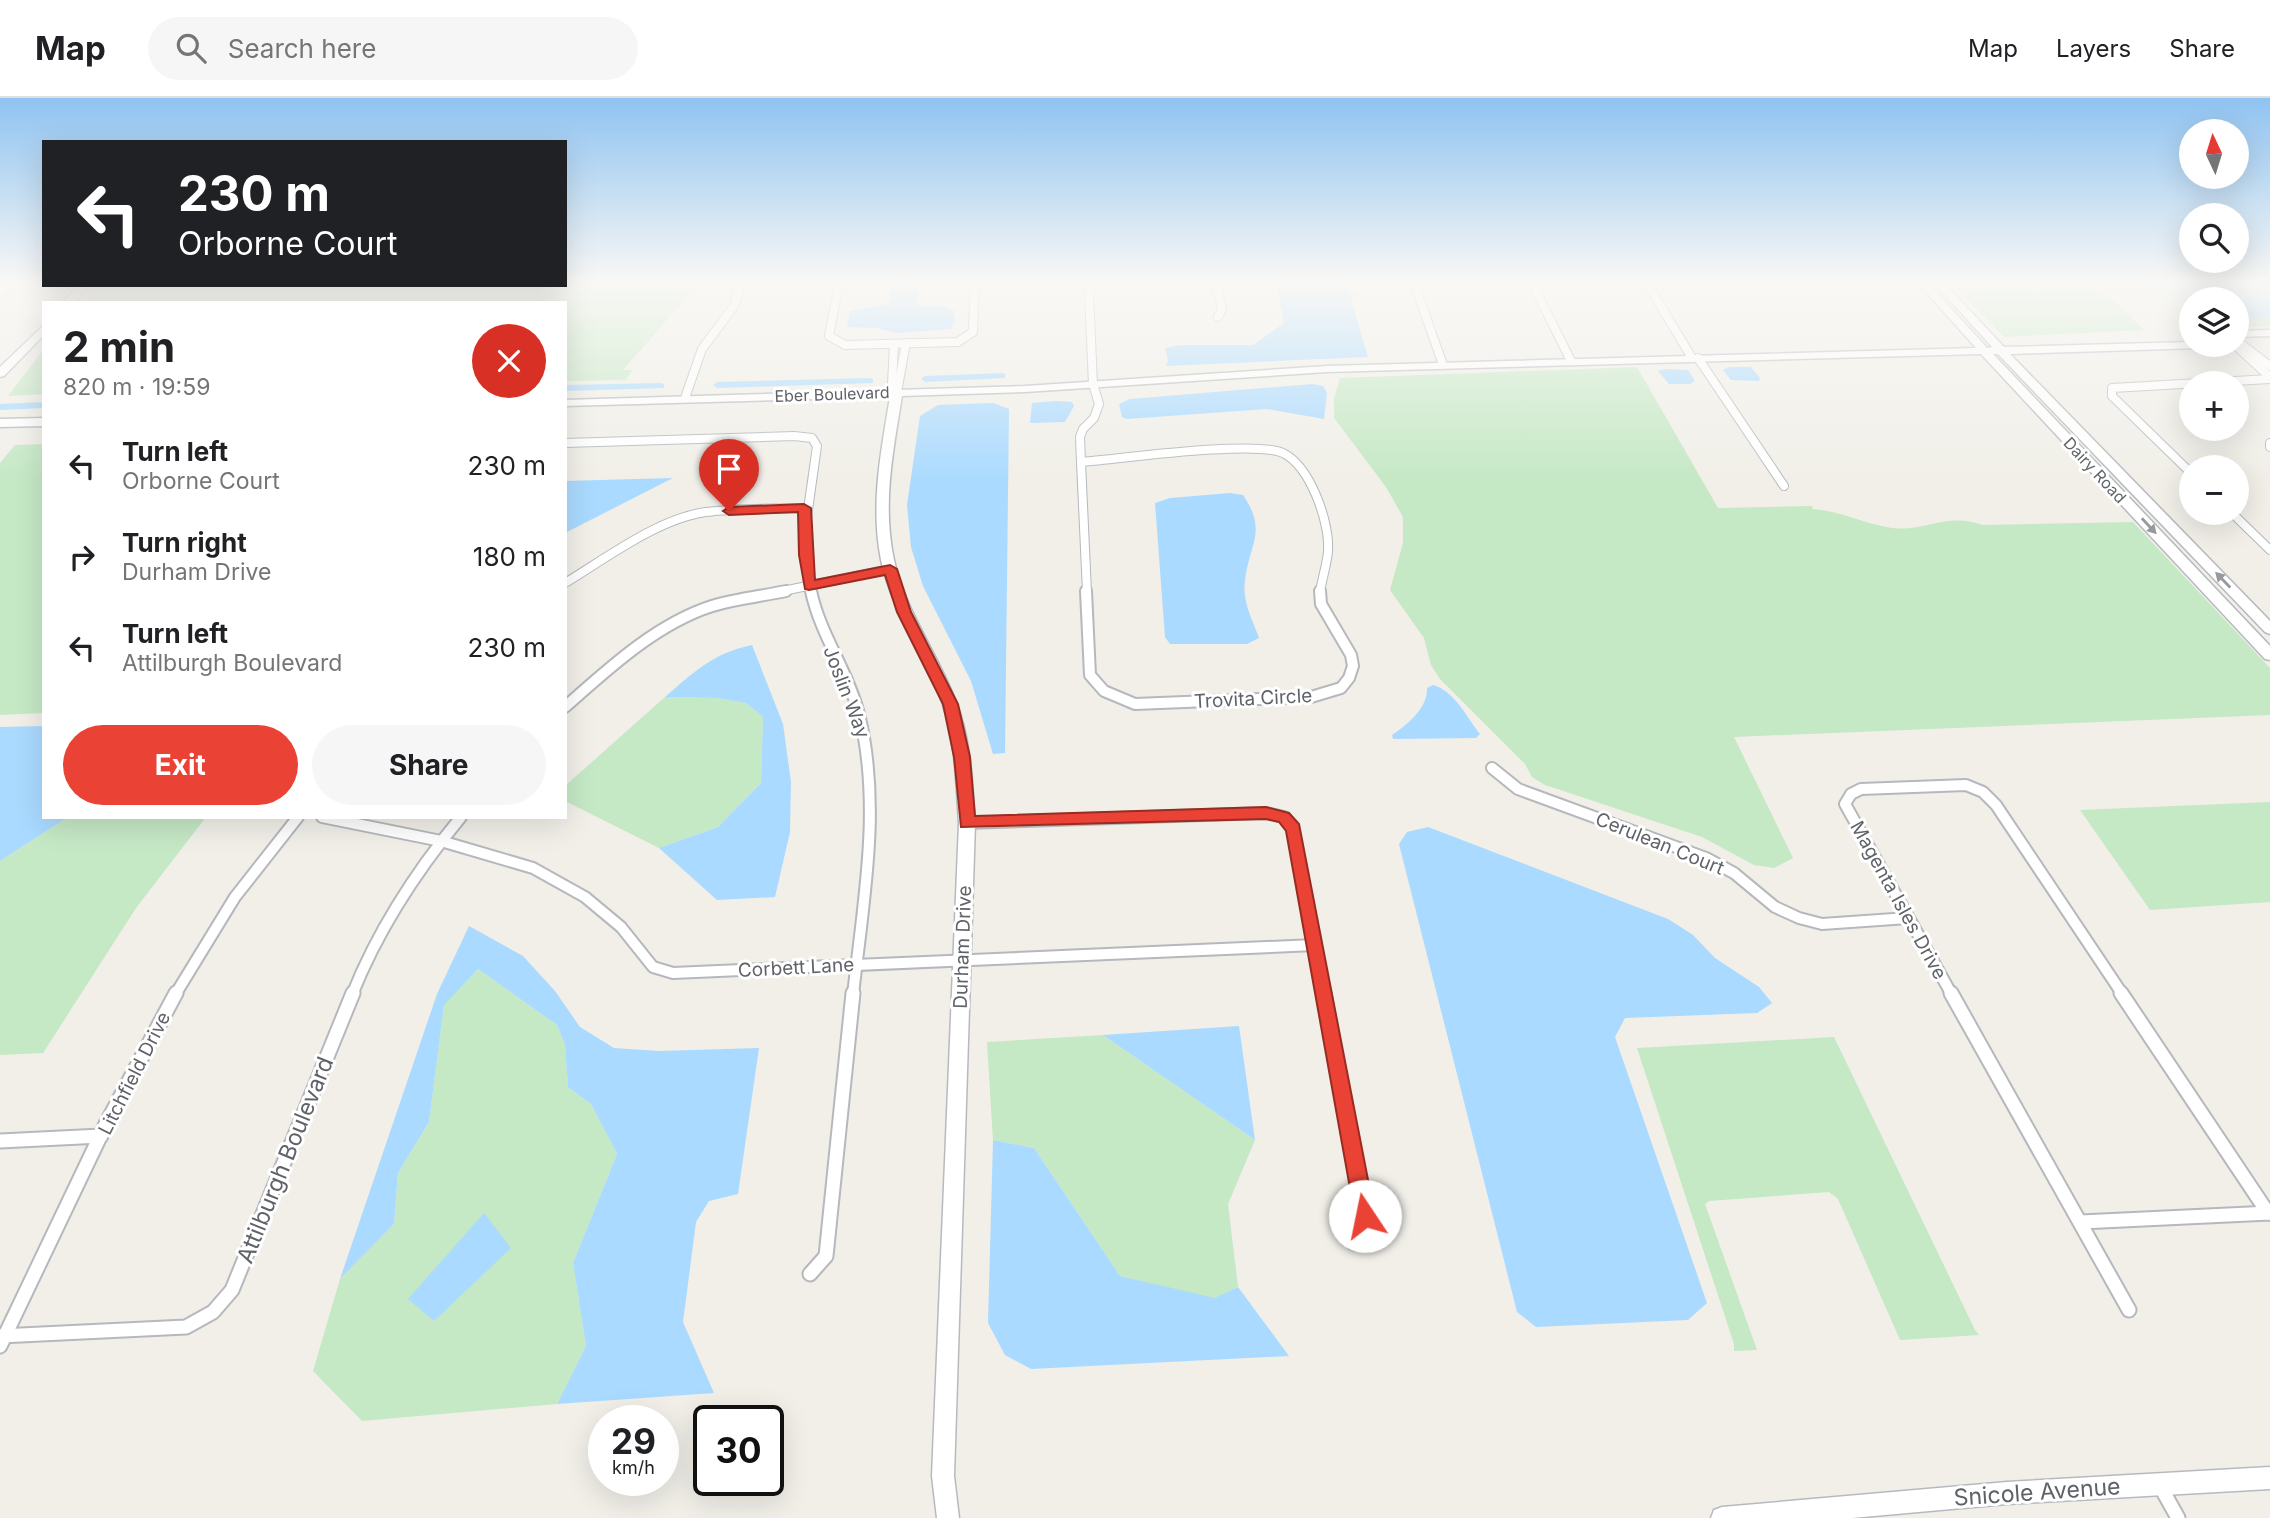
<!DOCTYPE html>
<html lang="en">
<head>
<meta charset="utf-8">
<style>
  :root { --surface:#fff; --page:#f6f6f6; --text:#202124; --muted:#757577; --line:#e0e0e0; --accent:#ea4335 }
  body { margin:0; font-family:Inter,sans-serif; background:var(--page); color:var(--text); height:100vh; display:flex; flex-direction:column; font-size:26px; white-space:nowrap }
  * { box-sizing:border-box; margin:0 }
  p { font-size:23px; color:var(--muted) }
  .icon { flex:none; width:38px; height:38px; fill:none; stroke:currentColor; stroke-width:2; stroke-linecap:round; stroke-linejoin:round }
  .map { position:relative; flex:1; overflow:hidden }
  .details { position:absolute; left:42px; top:203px; width:525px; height:518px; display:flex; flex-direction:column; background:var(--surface); border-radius:0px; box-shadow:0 7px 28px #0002 }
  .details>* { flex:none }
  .top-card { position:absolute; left:42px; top:42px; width:525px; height:147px; border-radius:0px; box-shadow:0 7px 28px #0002; background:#202124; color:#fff; overflow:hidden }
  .needle { width:46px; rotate:356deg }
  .tools { position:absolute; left:2179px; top:21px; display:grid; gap:14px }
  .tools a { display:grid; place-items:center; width:70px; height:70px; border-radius:50%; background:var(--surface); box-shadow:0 7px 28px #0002; font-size:35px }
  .speed { position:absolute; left:588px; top:1307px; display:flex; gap:14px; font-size:35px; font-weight:700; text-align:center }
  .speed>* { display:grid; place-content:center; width:91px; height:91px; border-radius:50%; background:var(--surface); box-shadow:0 7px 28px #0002; line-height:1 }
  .speed small { font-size:18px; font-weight:400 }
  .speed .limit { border:4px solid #111; border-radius:10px; background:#fff; color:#111 }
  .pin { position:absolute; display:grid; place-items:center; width:60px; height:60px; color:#fff; margin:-72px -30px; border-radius:50% 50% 50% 0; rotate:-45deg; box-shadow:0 0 7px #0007 }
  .pin .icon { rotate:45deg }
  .me { position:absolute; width:77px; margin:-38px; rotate:349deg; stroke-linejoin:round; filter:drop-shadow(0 0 5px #0008) }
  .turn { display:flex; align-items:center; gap:24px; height:147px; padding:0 21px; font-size:32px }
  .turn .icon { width:91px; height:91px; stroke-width:2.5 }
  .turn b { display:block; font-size:49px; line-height:60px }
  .round { display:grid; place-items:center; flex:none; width:74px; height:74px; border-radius:37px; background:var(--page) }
  .summary { display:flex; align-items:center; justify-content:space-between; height:119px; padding:0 21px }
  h1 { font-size:42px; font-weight:700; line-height:52px }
  .button { display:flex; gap:14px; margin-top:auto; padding:14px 21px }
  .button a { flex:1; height:80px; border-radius:42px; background:var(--accent); color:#fff; font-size:28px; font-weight:700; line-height:80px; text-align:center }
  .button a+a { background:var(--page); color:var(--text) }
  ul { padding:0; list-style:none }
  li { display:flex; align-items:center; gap:21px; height:91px; padding:0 21px }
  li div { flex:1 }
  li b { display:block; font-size:26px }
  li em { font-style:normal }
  header { display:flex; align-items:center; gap:42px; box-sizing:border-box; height:98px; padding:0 35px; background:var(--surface); border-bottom:2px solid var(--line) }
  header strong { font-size:33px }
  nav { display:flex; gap:38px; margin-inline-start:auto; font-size:24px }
  .search { width:490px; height:63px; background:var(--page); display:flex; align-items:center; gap:18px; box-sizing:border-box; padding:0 24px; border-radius:38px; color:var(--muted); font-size:26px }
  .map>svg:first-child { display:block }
</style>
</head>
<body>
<header>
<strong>Map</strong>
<div class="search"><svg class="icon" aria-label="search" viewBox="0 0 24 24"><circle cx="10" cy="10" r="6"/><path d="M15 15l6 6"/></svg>Search here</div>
<nav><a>Map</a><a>Layers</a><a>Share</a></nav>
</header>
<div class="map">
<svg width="2270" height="1420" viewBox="0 0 2270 1420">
  <rect width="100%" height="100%" fill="#f1efe8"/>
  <g fill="#c5e8c5">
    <path d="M565,185H692L688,198L623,272H632L626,282L565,283V205H85L102,187H565Z"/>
    <path d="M1951,185H2096L2144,232L2004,239Z"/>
    <path d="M2099,185H2270V228L2237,229L2236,201H2191V210C2167,190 2137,192 2108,192Z"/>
    <path d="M44,251V296L8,298Z"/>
    <path d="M1637,269L1718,410L1812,408L1813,411C1840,413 1865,426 1892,430C1928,434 1943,414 1983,427L2133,424L2270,570V617L1734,639L1793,760L1774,770L1754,767L1702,739L1545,687L1532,679L1525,666L1440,581L1431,567L1424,540L1390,492L1403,445V419L1386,389L1334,320V300L1340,280Z"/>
    <path d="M44,346V615L0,617V365L15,347Z"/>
    <path d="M665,599L717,600L746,605L763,619L761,685L718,729L659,750L565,703V688Z"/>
    <path d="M2270,704V804L2150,812L2080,712Z"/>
    <path d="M68,719H206L136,810L43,955L0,957V763Z"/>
    <path d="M478,871L557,927L565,947L568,989L591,1006L617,1056L573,1165L586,1248L557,1306L362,1323L313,1273L340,1181L394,1126L398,1075L429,1024L444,906Z"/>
    <path d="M1103,937L1255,1042L1228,1106L1238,1189L1215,1201L1120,1178L1034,1050L993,1042L987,944Z"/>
    <path d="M1834,939L1975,1232L1979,1237L1900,1242L1838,1101L1829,1094L1709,1103L1705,1106L1757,1252L1734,1253V1246L1637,950Z"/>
  </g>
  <g fill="#aadaff">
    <path d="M892,185H918V208H943L954,213L955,223L951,231L897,235L877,230L847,229L850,213L889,206Z"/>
    <path d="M1276,185H1341L1349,194L1356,197L1351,202L1368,259L1166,268L1168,263L1165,250L1180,247H1253L1284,225Z"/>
    <path d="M2112,185H2162L2170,187L2270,185V219L2237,221L2236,201H2194L2168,190Z"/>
    <path d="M1728,269H1751L1760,280L1759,283L1731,282L1723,272Z"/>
    <path d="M1665,271L1688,272L1695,283L1690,286H1669L1658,273Z"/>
    <path d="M1313,286L1323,288L1327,295L1324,321L1267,311L1127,321L1122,319L1119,306L1130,301Z"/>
    <path d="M1056,303L1072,304L1074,308L1065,324L1030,325L1032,305Z"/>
    <path d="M993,305L1009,311L1005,655L993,656L971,583L923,488L911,449L907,407L920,318L938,307Z"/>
    <path d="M673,380L565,435V383Z"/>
    <path d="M1230,395L1243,397C1268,434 1249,446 1245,482C1242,504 1252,520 1259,540L1247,546H1170L1165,539L1155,405L1170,400Z"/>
    <path d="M752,547L783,626L791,684L790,734L775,799L717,802L659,750L718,729L761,685L763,619L746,605L717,600L665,599C694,574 713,555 752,547Z"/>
    <path d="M1433,587C1455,593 1467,620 1480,636L1476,640L1393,641L1392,637C1407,627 1428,610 1427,590Z"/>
    <path d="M44,628V719H68L0,763V629Z"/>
    <path d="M1428,729L1668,821L1693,837L1715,860L1759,889L1772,905L1757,915L1625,920L1615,939L1707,1205L1688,1222L1536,1229L1517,1214L1399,746L1407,734Z"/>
    <path d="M469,828L523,858L555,893L580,929L614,950L659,953L759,950L738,1096L709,1103L696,1124L683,1224L714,1295L557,1306L586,1248L573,1165L617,1056L591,1006L568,989L565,947L557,927L478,871L444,907L429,1024L398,1075L394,1126L340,1181L437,896Z"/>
    <path d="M1239,928L1255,1042L1103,937Z"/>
    <path d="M993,1042L1034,1050L1120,1178L1215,1200L1238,1189L1289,1258L1031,1271L1005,1257L988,1225Z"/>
    <path d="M484,1115L511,1150L434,1223L408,1201Z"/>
  </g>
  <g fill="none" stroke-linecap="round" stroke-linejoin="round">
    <g fill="#aadaff" fill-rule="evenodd">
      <path d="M1002,275L1005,276V280L925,284L921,281L925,278Z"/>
      <path d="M870,280L873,281V285L717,290L713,287L717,284Z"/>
      <path d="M661,285L664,286V290L565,293V287Z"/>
      <path d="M44,304V310L0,312V306Z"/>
    </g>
    <defs>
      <g id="street-far2">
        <path d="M839,185L829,238L845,247L958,244L973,234L975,185"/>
        <path d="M1216,185L1222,211L1218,219"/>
        <path d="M1414,185L1443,267"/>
        <path d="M1532,185L1571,263"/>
        <path d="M1647,185L1692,260"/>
        <path d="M0,195L12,185"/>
        <path d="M2236,242L2270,268"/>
        <path d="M894,246L892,286L897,294"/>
        <path d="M2235,247L2270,279"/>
        <path d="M1698,260L1784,388"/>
        <path d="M897,294L906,245"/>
        <path d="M685,300L702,251L734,208L741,185"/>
        <path d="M565,345L794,338L812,340L817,348L805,433L811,494"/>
        <path d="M2270,345V349"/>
        <path d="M1081,364L1087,494"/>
        <path d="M1081,364L1080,339L1083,331L1094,320L1099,306L1093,286L1089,195L1091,185"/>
        <path d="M1081,364C1119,361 1254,342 1283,355C1310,368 1330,424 1328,453C1327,466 1322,481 1320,494"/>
        <path d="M2191,375L2112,298V290L2270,281"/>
        <path d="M2232,415L2270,452"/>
        <path d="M565,485C605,461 659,420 706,414C738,410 772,411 804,410"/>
        <path d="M778,494L890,471"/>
      </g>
      <g id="street-far1">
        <path d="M811,493C820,536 848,573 859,616C882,708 863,804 853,897"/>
        <path d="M1086,493L1090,577L1104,593L1135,606L1311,599L1341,590L1349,580L1353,568L1351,557L1321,506L1320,493"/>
        <path d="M565,609C608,571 656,526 712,508C735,501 762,498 786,493"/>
        <path d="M1492,670L1518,691L1706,760L1734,775L1775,809L1799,820L1822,826L1908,820"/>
        <path d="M322,719L441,743L533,770L585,799L621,829L653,869L673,875L1315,847"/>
        <path d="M967,725L1266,715L1284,719L1293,731L1324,897"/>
        <path d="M175,897L235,799L298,719"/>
        <path d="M352,897C377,834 418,771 461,719"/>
        <path d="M1952,897L1845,706L1851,696L1861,691L1966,687L1983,694L1996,707L2123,897"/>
      </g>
      <g id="street">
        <path d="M1324,895L1365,1118L1354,1145"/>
        <path d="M1951,895L2129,1212"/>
        <path d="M2121,895L2268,1115"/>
        <path d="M0,1043L101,1038"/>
        <path d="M2081,1124L2270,1115"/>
        <path d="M810,1176L826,1158L853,895"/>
        <path d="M0,1238L186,1229L213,1214L232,1192L353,895"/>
        <path d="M0,1248L106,1026L176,895"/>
        <path d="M2159,1386L2178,1420"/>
      </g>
      <g id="secondary">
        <path d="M1918,185H1928L1987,250L1992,249L1934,185H1944L2004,249L2191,244V247H2206L2201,250L2010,256L2270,523V536L2265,534L1998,256H1993L2270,548V562L2265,561L1981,256L1327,274L1025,294L902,298C893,353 882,407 894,462C905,513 938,556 956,604C971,642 972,684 975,725L954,1378L959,1420H937L932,1378L959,725C956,685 956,643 942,604C924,556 892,513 881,462C870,407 881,353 890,299L565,308V302L1025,288L1327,268L1976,250Z"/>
        <path d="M79,187H90L74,205H63Z"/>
        <path d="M44,227V237L4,278L0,279V269Z"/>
        <path d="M2270,232V238L2236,239V233Z"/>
        <path d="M44,320V328L0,329V321Z"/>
        <path d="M2270,1369V1391L2007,1406L1852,1420H1711L1714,1412L1722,1409L2007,1384Z"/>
      </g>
    </defs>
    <use href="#street-far2" stroke="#b5b8bc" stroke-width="10"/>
    <use href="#street-far1" stroke="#b5b8bc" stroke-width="14"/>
    <use href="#street" stroke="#b5b8bc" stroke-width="17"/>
    <use href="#secondary" stroke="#b6babf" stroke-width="3"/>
    <use href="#street-far2" stroke="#fff" stroke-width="8"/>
    <use href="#street-far1" stroke="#fff" stroke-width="10"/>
    <use href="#street" stroke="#fff" stroke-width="13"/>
    <use href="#secondary" fill="#fff" fill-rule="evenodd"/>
  </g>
  <defs><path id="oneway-solid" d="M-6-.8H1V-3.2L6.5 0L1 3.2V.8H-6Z" transform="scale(1.75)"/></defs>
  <g fill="#979a9d">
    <use href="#oneway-solid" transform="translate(2149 428) rotate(47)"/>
    <use href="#oneway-solid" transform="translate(2223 482) rotate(-134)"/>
  </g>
  <linearGradient id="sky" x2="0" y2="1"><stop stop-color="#8fc3f1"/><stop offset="0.48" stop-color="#f9f8f5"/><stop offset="1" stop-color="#f9f8f5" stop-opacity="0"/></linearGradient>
  <rect width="2270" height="383" fill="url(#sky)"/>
  <path fill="#ea4335" stroke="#982c22" stroke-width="2" d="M804,406L811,410L815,482L890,467L897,471L911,514L958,606L970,659L975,718L1266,709L1289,715L1299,726L1375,1118L1372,1125L1365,1128L1358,1125L1355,1118L1286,733L1279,724L1266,721L961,729L954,659L943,606L897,514L885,477L809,492L805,491L799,457L798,414L729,417L723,413L729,409Z"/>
  <g text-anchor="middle" stroke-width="6" stroke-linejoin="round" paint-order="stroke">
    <g font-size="16" fill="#5f6368" stroke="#fff">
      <text transform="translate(832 296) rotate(-2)" y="6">Eber Boulevard</text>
      <text transform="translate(2095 372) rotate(47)" y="6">Dairy Road</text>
    </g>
    <g font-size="19" fill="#5f6368" stroke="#fff">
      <text transform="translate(847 594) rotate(69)" y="7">Joslin Way</text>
      <text transform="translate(1253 600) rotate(-3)" y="7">Trovita Circle</text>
      <text transform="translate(1660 745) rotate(22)" y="7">Cerulean Court</text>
      <text transform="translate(1899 802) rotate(61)" y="7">Magenta Isles Drive</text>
      <text transform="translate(962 849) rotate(-88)" y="7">Durham Drive</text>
      <text transform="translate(796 869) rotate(-3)" y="7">Corbett Lane</text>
      <text transform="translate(134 975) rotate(-63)" y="7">Litchfield Drive</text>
    </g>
    <g font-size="23" fill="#5f6368" stroke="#fff">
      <text transform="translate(285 1062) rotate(-68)" y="8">Attilburgh Boulevard</text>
      <text transform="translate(2037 1394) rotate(-4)" y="8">Snicole Avenue</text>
    </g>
  </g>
</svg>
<div class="tools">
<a><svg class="needle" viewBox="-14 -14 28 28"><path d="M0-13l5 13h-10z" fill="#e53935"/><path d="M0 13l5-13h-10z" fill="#757577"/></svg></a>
<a><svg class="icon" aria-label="search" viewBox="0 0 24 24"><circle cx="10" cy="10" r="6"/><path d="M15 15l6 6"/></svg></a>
<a><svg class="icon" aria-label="layers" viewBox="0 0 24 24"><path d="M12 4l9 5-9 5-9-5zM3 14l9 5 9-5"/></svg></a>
<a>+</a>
<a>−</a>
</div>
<div class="speed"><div>29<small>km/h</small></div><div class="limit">30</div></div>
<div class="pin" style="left:729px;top:413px;background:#d93025"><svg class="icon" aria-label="arrive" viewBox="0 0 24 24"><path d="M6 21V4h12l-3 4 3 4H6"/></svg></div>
<svg class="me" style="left:1365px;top:1118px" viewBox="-20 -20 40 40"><circle r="19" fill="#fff"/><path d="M0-13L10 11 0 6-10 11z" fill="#ea4335"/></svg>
<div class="top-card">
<div class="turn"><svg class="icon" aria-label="left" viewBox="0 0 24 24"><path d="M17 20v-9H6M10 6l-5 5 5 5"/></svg><div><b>230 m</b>Orborne Court</div></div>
</div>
<section class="details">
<div class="summary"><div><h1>2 min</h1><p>820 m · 19:59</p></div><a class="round" style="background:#d93025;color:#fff"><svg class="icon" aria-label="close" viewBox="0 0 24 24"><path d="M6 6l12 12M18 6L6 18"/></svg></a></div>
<ul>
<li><svg class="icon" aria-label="left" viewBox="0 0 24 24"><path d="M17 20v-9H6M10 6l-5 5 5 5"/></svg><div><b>Turn left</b><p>Orborne Court</p></div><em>230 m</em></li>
<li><svg class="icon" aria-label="right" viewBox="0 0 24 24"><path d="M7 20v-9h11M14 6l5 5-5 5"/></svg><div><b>Turn right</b><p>Durham Drive</p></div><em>180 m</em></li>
<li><svg class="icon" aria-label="left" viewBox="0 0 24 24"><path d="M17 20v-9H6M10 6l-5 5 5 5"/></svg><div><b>Turn left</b><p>Attilburgh Boulevard</p></div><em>230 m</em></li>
</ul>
<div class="button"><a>Exit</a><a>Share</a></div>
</section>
</div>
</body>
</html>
